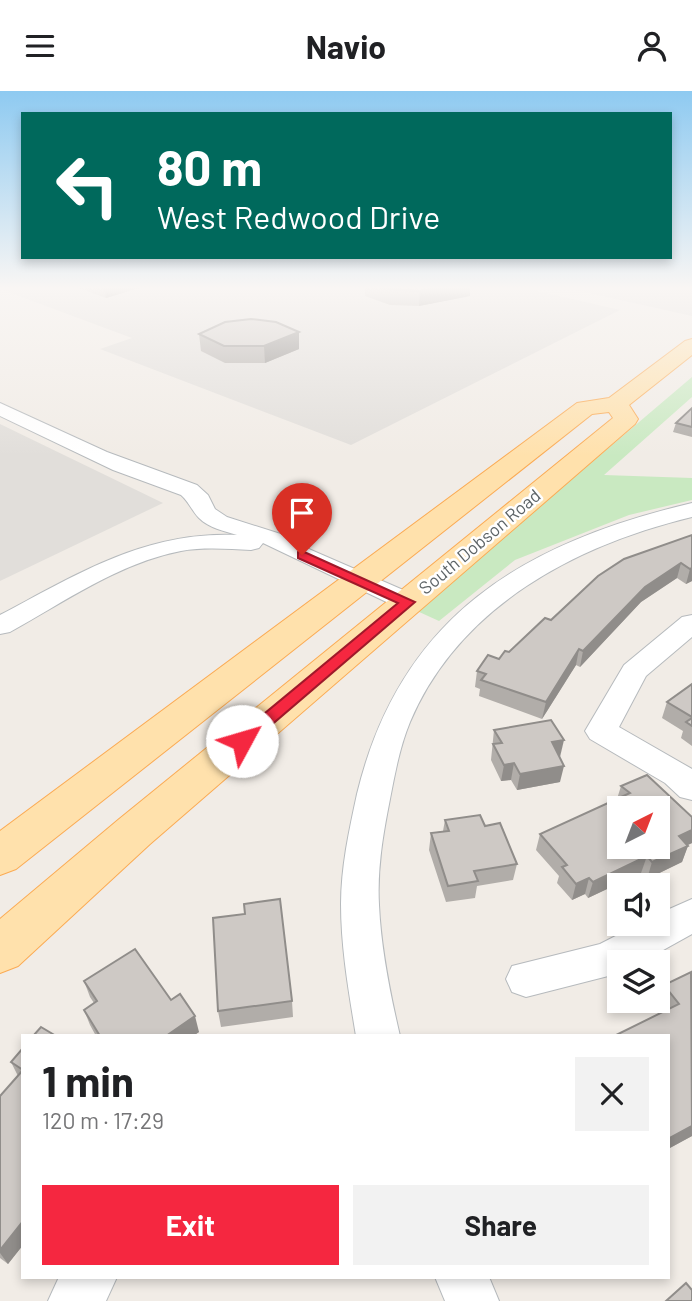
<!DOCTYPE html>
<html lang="en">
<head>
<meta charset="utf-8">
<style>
  :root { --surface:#fff; --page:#f2f2f2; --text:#202124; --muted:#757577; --accent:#f52740 }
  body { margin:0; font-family:Barlow,sans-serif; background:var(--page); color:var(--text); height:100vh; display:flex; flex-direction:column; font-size:26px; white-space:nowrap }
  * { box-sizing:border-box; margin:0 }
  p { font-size:23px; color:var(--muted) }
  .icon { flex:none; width:38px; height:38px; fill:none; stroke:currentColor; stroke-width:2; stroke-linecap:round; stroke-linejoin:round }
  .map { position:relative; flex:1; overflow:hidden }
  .panel { position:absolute; left:21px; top:943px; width:649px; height:245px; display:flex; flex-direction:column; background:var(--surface); border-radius:0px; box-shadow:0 4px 10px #0003 }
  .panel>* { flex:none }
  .hud { position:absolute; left:21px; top:21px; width:651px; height:147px; border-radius:0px; box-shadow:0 4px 10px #0003; background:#00695c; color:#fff; overflow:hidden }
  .needle { width:46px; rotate:42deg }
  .tools { position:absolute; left:607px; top:705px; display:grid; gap:14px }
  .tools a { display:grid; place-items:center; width:63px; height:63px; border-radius:0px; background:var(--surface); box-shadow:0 4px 10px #0003; font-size:35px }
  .pin { position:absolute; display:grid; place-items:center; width:60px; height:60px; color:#fff; margin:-72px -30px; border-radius:50% 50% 50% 0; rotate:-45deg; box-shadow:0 0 7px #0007 }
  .pin .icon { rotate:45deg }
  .me { position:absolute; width:77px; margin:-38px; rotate:51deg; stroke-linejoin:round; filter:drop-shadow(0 0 5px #0008) }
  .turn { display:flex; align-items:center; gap:24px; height:147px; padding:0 21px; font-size:32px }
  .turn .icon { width:91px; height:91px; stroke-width:2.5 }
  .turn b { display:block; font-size:49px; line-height:60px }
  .round { display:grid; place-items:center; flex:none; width:74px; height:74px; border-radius:0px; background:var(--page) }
  .overview { display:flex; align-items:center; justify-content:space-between; height:119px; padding:0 21px }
  h1 { font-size:42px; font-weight:700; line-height:52px }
  .cta { display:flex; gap:14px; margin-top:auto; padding:14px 21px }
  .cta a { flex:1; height:80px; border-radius:0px; background:var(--accent); color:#fff; font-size:28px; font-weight:700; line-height:80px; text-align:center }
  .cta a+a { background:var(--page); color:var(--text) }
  header { display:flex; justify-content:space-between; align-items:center; height:91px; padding:0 21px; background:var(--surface); font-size:32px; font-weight:700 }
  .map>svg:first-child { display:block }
</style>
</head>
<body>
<header><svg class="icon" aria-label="menu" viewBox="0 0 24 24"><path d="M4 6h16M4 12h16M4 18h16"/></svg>Navio<svg class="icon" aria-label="person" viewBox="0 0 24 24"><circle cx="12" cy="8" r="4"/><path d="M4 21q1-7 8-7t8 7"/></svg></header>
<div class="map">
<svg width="692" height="1210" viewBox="0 0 692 1210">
  <rect width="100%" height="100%" fill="#f1ece6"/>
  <g fill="#e1deda">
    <path d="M0,196H520L620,219L351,354L100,258L132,247L0,198Z"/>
    <path d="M562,196H692V225Z"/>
    <path d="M0,333L163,412L0,490Z"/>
  </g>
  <path fill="#c9e9c1" d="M692,286V306L604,384L692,387V409L629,424L515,469L439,530L417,520Z"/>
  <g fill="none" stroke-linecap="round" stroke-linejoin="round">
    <defs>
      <g id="minor">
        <path d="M0,312L107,361L197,394L208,404L215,418L227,426L287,445L311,459L417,505L421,511L417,517L408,519L399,517L263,452L259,457L251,459C228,458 204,456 181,460C119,472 64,511 10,541L0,543V524C78,483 145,440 237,444C224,440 209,437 199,427C192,420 189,411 181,404L113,379L0,325Z"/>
        <path d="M692,412V426C576,454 459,515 410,631C400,655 395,682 390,708C383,743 377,778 379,814C381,858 390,902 400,945H356C349,902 341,858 341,813C341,776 349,740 357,703C400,525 523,452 692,412Z"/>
        <path d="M692,524V546L646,585L619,636L692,678V709L680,706L665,692L590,648L585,640L624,574L682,526Z"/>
        <path d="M692,808V843L640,872H620V882L526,906L512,901L506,888L512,875L600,853L639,833H658V823Z"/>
        <path d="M59,1186H117L106,1210H48Z"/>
        <path d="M435,1186H489L499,1210H445Z"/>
      </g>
      <path id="major" d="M692,248V264L629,314L638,328L635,333L150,753L18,875L0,882V828L118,729L613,327L609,321L592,323L16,778L0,784V740L577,312L609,307L685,250Z"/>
    </defs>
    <use href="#minor" stroke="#b6babd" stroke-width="2"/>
    <use href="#major" stroke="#fbab54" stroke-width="2"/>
    <use href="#minor" fill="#fff" fill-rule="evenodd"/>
    <use href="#major" fill="#ffe1ac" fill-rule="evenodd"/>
  </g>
  <g fill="#b1ada9">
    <path d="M76,196H142L106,207Z"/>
    <path d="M365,196H470V205L419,215L390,214L365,205Z"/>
    <path d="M199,243L299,258L265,272H225L201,260Z"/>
    <path d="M692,317V346L673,341L676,332Z"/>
    <path d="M692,444V490L686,493L677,487L641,511L580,576L576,574L542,628L479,605L480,598L475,596L477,580L499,568L509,561L551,529Z"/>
    <path d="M692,593V655L681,647L683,640L662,627L667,611Z"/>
    <path d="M494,639L560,666V691L517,699L511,689L501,690L491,669Z"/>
    <path d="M621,695L692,726V752L688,754L682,771L647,788L641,782L588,807L585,803L572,809L557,792L559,785L536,759L540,743L617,708Z"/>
    <path d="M445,729L485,735L517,773L513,789L477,795L475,807L446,811L429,759L431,742L443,740Z"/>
    <path d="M691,881L692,1045L668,1058V945H615L616,944L664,920L657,910H658V907L664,894Z"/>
    <path d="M84,890L171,909L199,941L193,945H96L90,934L84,919L94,912L90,906Z"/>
    <path d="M292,910L293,926L221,936L218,920Z"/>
    <path d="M23,957V1154L8,1173L0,1167V1005L18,985L11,971Z"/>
  </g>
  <g fill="#908d8a">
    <path d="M104,196H142L106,207Z"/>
    <path d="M440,196H470V205L419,215L420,200Z"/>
    <path d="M299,241V258L265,272L264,255Z"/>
    <path d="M681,472L677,487L641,511L580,576L583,560L645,496Z"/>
    <path d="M692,477V490L686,493L690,478Z"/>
    <path d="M579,558L576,574L542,628L546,611Z"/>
    <path d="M564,649L560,666L548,667L552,651Z"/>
    <path d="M514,672L511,689L501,690L504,674Z"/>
    <path d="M564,675L560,691L517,699L520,683Z"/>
    <path d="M692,739V752L672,761L679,745Z"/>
    <path d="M688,755L682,771L647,788L652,771Z"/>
    <path d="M647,765L641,782L588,807L593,791Z"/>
    <path d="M589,787L585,803L572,809L576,793Z"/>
    <path d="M195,925L199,941L193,945H166Z"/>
    <path d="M692,1035V1045L668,1058V1048Z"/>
    <path d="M23,1130V1154L8,1173L0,1162V1159Z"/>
  </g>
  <g fill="#cec9c5" stroke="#908d8a" stroke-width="2" fill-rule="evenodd">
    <path d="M383,196H440L420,200L390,198Z"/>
    <path d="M251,228L276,231L299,241L264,255H224L199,243L225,231Z"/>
    <path d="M692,317V336L676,332Z"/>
    <path d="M692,444V477L690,478L681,472L645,496L583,560L579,558L546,611L481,589L486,583L477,580L488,564L499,568L505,560L509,561L545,527L551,529L598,485L624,468Z"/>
    <path d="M692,593V626L667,611Z"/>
    <path d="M692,627V635L686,631Z"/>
    <path d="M551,629L564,649L552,651L564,675L520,683L514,672L504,674L493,653L502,652L494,639Z"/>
    <path d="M647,684L692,726V739L679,745L688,755L652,771L647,765L593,791L589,787L576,793L562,776L567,774L540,743L630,702L621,695ZM620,718H658V756H620Z"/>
    <path d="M480,724L485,735L500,732L517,773L474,780L478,790L448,795L431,742L449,740L445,729Z"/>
    <path d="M280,808L292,910L218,920L213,827L245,823L244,813Z"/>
    <path d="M135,858L171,909L180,903L195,925L166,945H100L84,919L97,910L84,890Z"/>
    <path d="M691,881L692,1035L668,1048V945H617L616,944L679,913L664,894Z"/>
    <path d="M41,936L56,945H33Z"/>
    <path d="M23,957V979L11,971Z"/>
    <path d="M23,979V1130L0,1159V1005Z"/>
    <path d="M686,1192L692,1199V1210H666Z"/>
  </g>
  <linearGradient id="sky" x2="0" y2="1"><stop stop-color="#8ecaf1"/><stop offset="0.54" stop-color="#f9f6f4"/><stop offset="1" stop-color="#f9f6f4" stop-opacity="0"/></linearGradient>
  <rect width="692" height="365" fill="url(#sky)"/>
  <path fill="#f52740" stroke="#9f192a" stroke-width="2" d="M302,460L415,511L248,654H236L234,650L236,646L398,512L298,467V461Z"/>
  <g text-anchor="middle" stroke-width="5" stroke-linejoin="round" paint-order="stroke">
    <g font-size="18" fill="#5d6467" stroke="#fff">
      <text transform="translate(480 451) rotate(-40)" y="6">South Dobson Road</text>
    </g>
  </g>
</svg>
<div class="tools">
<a><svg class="needle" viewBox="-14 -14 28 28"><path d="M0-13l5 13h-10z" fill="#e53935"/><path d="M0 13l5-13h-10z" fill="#757577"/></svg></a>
<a><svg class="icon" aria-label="sound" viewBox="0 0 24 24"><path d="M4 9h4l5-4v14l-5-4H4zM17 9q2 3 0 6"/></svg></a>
<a><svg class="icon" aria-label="layers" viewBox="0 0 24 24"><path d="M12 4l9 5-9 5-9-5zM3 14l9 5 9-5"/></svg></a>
</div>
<div class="pin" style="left:302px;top:464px;background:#d93025"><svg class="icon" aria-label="arrive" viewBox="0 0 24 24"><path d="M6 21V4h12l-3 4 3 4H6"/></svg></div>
<svg class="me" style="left:242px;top:650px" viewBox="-20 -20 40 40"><circle r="19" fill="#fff"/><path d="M0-13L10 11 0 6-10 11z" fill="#f52740"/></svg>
<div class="hud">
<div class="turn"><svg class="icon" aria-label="left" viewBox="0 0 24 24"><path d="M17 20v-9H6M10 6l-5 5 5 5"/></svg><div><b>80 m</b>West Redwood Drive</div></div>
</div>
<section class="panel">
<div class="overview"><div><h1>1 min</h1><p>120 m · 17:29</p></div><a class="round"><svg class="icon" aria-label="close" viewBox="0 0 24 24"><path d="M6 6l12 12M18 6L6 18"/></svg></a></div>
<div class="cta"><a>Exit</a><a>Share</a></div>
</section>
</div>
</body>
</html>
